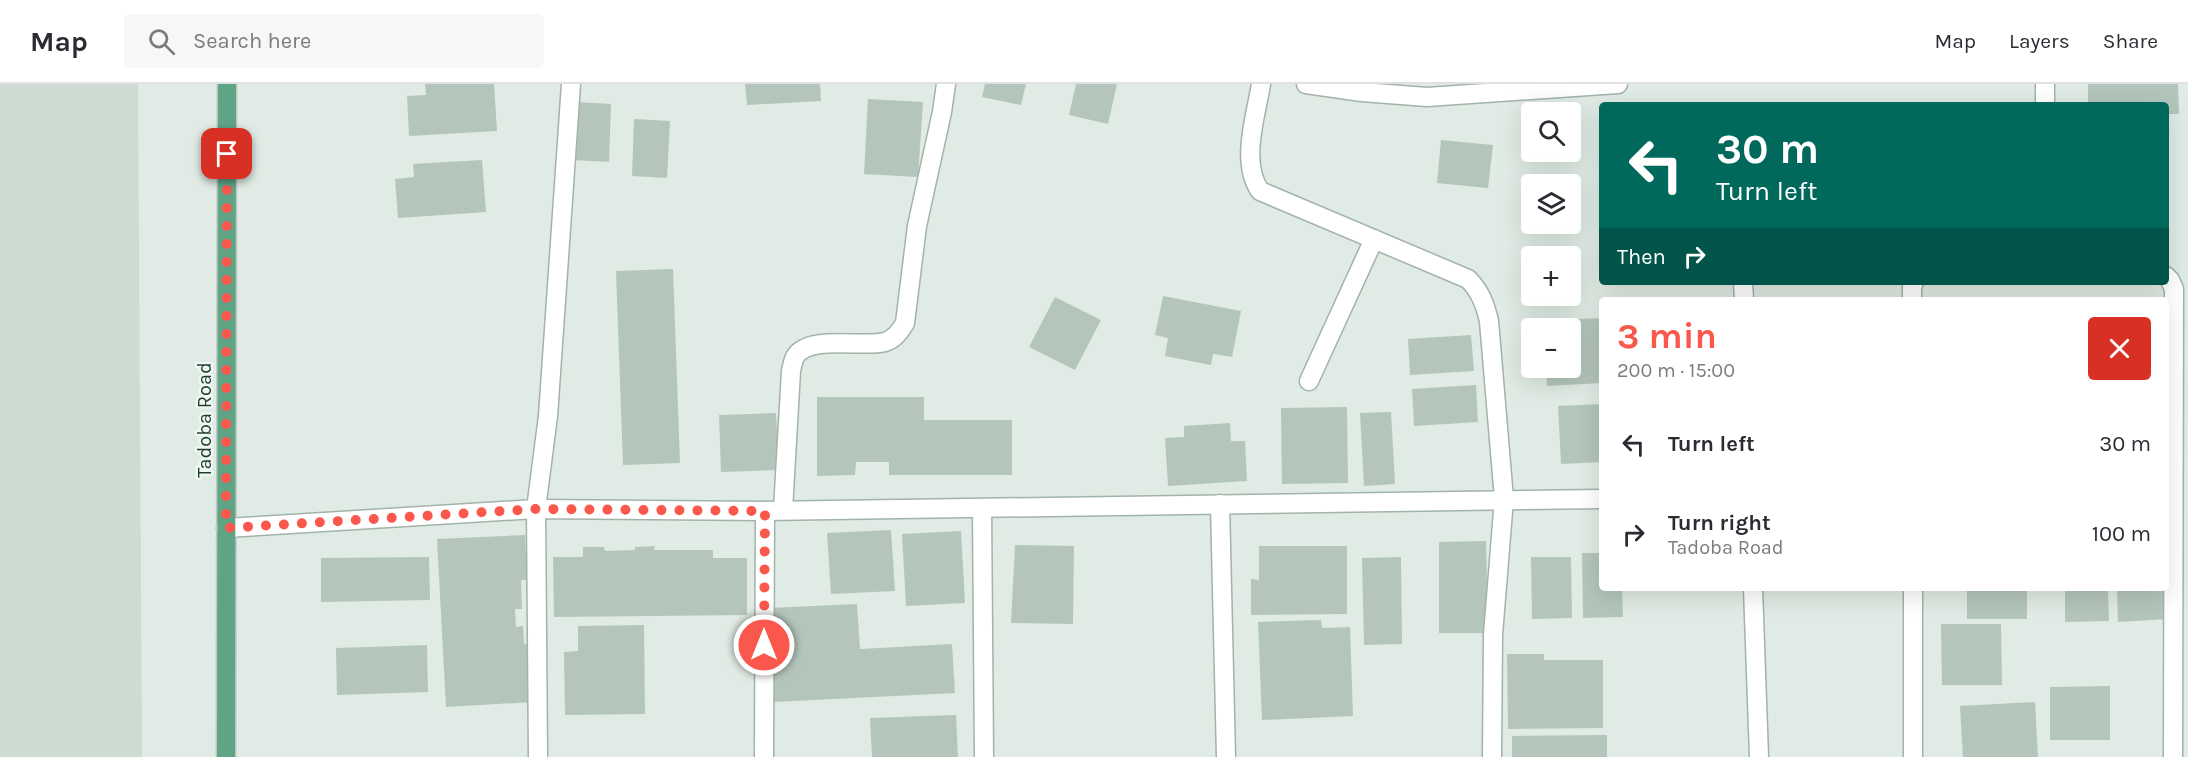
<!DOCTYPE html>
<html lang="en">
<head>
<meta charset="utf-8">
<style>
  :root { --surface:#fff; --page:#f7f7f7; --text:#2b2b33; --muted:#7c7c81; --line:#e1e1e2; --accent:#fb584d }
  body { margin:0; font-family:Karla,sans-serif; background:var(--page); color:var(--text); height:100vh; display:flex; flex-direction:column; font-size:22px; white-space:nowrap }
  * { box-sizing:border-box; margin:0 }
  p { font-size:20px; color:var(--muted) }
  .icon { flex:none; width:33px; height:33px; fill:none; stroke:currentColor; stroke-width:2; stroke-linecap:round; stroke-linejoin:round }
  .map { position:relative; flex:1; overflow:hidden }
  .details { position:absolute; left:1599px; top:213px; width:570px; height:294px; display:flex; flex-direction:column; background:var(--surface); border-radius:6px; box-shadow:0 6px 24px #0002 }
  .details>* { flex:none }
  .guide { position:absolute; left:1599px; top:18px; width:570px; height:183px; border-radius:6px; box-shadow:0 6px 24px #0002; background:#00695c; color:#fff; overflow:hidden }
  .tools { position:absolute; left:1521px; top:18px; display:grid; gap:12px }
  .tools a { display:grid; place-items:center; width:60px; height:60px; border-radius:6px; background:var(--surface); box-shadow:0 6px 24px #0002; font-size:30px }
  .pin { position:absolute; display:grid; place-items:center; width:51px; height:51px; color:#fff; margin:-26px; border-radius:12px; box-shadow:0 3px 9px #0006 }
  .me { position:absolute; width:66px; margin:-33px; rotate:0deg; stroke-linejoin:round; filter:drop-shadow(0 0 4px #0008) }
  .turn { display:flex; align-items:center; gap:21px; height:126px; padding:0 18px; font-size:27px }
  .turn .icon { width:78px; height:78px; stroke-width:2.5 }
  .turn b { display:block; font-size:42px; line-height:51px }
  .then { display:flex; align-items:center; height:57px; padding:0 18px; background:#0003; gap:12px; font-size:22px }
  .round { display:grid; place-items:center; flex:none; width:63px; height:63px; border-radius:6px; background:var(--page) }
  .summary { display:flex; align-items:center; justify-content:space-between; height:102px; padding:0 18px }
  h1 { font-size:36px; font-weight:700; line-height:45px; color:var(--accent) }
  ul { padding:0; list-style:none }
  li { display:flex; align-items:center; gap:18px; height:90px; padding:0 18px }
  li div { flex:1 }
  li b { display:block; font-size:22px }
  li em { font-style:normal }
  header { display:flex; align-items:center; gap:36px; box-sizing:border-box; height:84px; padding:0 30px; background:var(--surface); border-bottom:2px solid var(--line) }
  header strong { font-size:28px }
  nav { display:flex; gap:33px; margin-inline-start:auto; font-size:21px }
  .search { width:420px; height:54px; background:var(--page); display:flex; align-items:center; gap:15px; box-sizing:border-box; padding:0 21px; border-radius:6px; color:var(--muted); font-size:22px }
  .map>svg:first-child { display:block }
</style>
</head>
<body>
<header>
<strong>Map</strong>
<div class="search"><svg class="icon" aria-label="search" viewBox="0 0 24 24"><circle cx="10" cy="10" r="6"/><path d="M15 15l6 6"/></svg>Search here</div>
<nav><a>Map</a><a>Layers</a><a>Share</a></nav>
</header>
<div class="map">
<svg width="2188" height="673" viewBox="0 0 2188 673">
  <rect width="100%" height="100%" fill="#dfebe4"/>
  <path fill="#cddbd2" d="M0,0H138L142,673H0Z"/>
  <g fill="#b4c6bc">
    <path d="M425,0H494L497,47L409,52L407,12L426,11Z"/>
    <path d="M745,0H820L821,17L747,21Z"/>
    <path d="M985,0H1026L1021,21L982,13Z"/>
    <path d="M1076,0H1117L1108,40L1069,31Z"/>
    <path d="M2088,0H2178L2179,30H2166V21H2088Z"/>
    <path d="M868,15L923,18L918,93L864,90Z"/>
    <path d="M576,18L611,20L609,78L573,76Z"/>
    <path d="M634,35L670,37L667,94L632,92Z"/>
    <path d="M1441,56L1493,61L1488,104L1437,99Z"/>
    <path d="M482,76L486,128L398,134L395,95L414,93L413,80Z"/>
    <path d="M673,185L680,379L623,381L616,187Z"/>
    <path d="M1163,212L1241,227L1232,273L1213,270L1211,281L1165,272L1168,254L1155,251Z"/>
    <path d="M1055,213L1101,236L1075,286L1029,263Z"/>
    <path d="M1602,234V299L1547,302L1546,284H1570V244H1552V236Z"/>
    <path d="M1471,251L1474,287L1410,291L1408,255Z"/>
    <path d="M1476,301L1478,338L1414,342L1412,305Z"/>
    <path d="M817,313H924V336H1012V391H889V378H856L855,391L817,392Z"/>
    <path d="M1602,320V378L1561,380L1558,322Z"/>
    <path d="M1347,323L1348,399L1282,400L1281,324Z"/>
    <path d="M1391,328L1395,400L1364,402L1360,329Z"/>
    <path d="M776,329L779,386L721,388L719,331Z"/>
    <path d="M1230,339L1231,357H1245L1247,397L1168,402L1165,354L1184,353V342Z"/>
    <path d="M891,446L895,507L831,510L827,449Z"/>
    <path d="M961,447L965,519L906,522L902,450Z"/>
    <path d="M525,451L527,496H521L522,525H515L516,543L523,542L524,560L531,559L534,618L446,623L437,455Z"/>
    <path d="M1486,457L1488,549H1439V458Z"/>
    <path d="M1015,461L1074,462L1073,540L1011,539Z"/>
    <path d="M655,462L654,466H713V474H747V531L554,533L553,473H583V463H604L605,467L635,466V463Z"/>
    <path d="M1259,462H1347V530L1251,531V495L1259,496Z"/>
    <path d="M1582,469H1602V504H1622L1623,533L1583,534Z"/>
    <path d="M429,473L430,516L321,518V474Z"/>
    <path d="M1401,473L1402,560L1364,561L1362,474Z"/>
    <path d="M1531,473H1571L1572,534L1532,535Z"/>
    <rect x="1967" y="504" width="60" height="31"/>
    <path d="M2065,504H2108L2109,537L2065,538Z"/>
    <path d="M2117,504H2168L2169,535L2118,538Z"/>
    <path d="M857,520L860,565L952,560L955,609L774,618L769,524Z"/>
    <path d="M1321,536L1322,544L1350,543L1353,632L1262,636L1258,538Z"/>
    <path d="M1941,540H2001L2002,601H1942Z"/>
    <path d="M644,541L645,630L565,631L564,568L578,567V542Z"/>
    <path d="M427,561L428,608L337,611L336,564Z"/>
    <path d="M1507,570H1544V576H1603V644L1508,645Z"/>
    <path d="M2110,602V656H2050V603Z"/>
    <path d="M2035,618L2038,673H1963L1960,622Z"/>
    <path d="M956,631L958,673H872L870,634Z"/>
    <path d="M1607,651V673H1512V652Z"/>
  </g>
  <g fill="none" stroke-linecap="round" stroke-linejoin="round">
    <defs>
      <g id="minor">
        <path d="M1261,0C1256,32 1240,78 1260,107L1468,195C1480,207 1485,220 1489,237L1504,415L1493,551L1492,673"/>
        <path d="M1306,0L1362,8L1427,13L1618,0"/>
        <path d="M2045,0V20"/>
        <path d="M2166,192L2170,196L2174,205L2173,673"/>
        <path d="M1743,198L1744,216"/>
        <path d="M1912,216V203L1914,198"/>
        <path d="M1309,297L1374,155"/>
        <path d="M1220,420L1226,673"/>
        <path d="M982,424L984,673"/>
        <path d="M783,426L791,287C792,283 793,277 795,273C808,250 863,264 885,258C895,255 900,247 905,239L917,142L942,28L946,0"/>
        <path d="M226,444L536,425L548,332L571,0"/>
        <path d="M1753,504L1759,673"/>
        <path d="M1913,504V673"/>
        <path d="M538,673L536,425L765,427L1602,415"/>
        <path d="M764,673L765,427"/>
      </g>
      <path id="major" d="M226,673L227,0"/>
    </defs>
    <use href="#minor" stroke="#a2b3aa" stroke-width="21"/>
    <use href="#major" stroke="#c0c8c5" stroke-width="21"/>
    <use href="#minor" stroke="#fff" stroke-width="18"/>
    <use href="#major" stroke="#60a486" stroke-width="18"/>
  </g>
  <g fill="none" stroke-linecap="round" stroke-linejoin="round">
    <path stroke="#fb584d" stroke-width="10" stroke-dasharray="0 18" d="M227,70L226,444L536,425L765,427L764,561"/>
  </g>
  <g text-anchor="middle" stroke-width="4.5" stroke-linejoin="round" paint-order="stroke">
    <g font-size="20" fill="#1f3c2f" stroke="#eff8f2">
      <text transform="translate(204 336) rotate(-90)" y="7">Tadoba Road</text>
    </g>
  </g>
</svg>
<div class="tools">
<a><svg class="icon" aria-label="search" viewBox="0 0 24 24"><circle cx="10" cy="10" r="6"/><path d="M15 15l6 6"/></svg></a>
<a><svg class="icon" aria-label="layers" viewBox="0 0 24 24"><path d="M12 4l9 5-9 5-9-5zM3 14l9 5 9-5"/></svg></a>
<a>+</a>
<a>−</a>
</div>
<div class="pin" style="left:227px;top:70px;background:#d93025"><svg class="icon" aria-label="arrive" viewBox="0 0 24 24"><path d="M6 21V4h12l-3 4 3 4H6"/></svg></div>
<svg class="me" style="left:764px;top:561px" viewBox="-20 -20 40 40"><circle r="17" fill="#fb584d" stroke="#fff" stroke-width="3"/><path d="M0-11L8 9 0 5-8 9z" fill="#fff"/></svg>
<div class="guide">
<div class="turn"><svg class="icon" aria-label="left" viewBox="0 0 24 24"><path d="M17 20v-9H6M10 6l-5 5 5 5"/></svg><div><b>30 m</b>Turn left</div></div>
<div class="then">Then<svg class="icon" aria-label="right" viewBox="0 0 24 24"><path d="M7 20v-9h11M14 6l5 5-5 5"/></svg></div>
</div>
<section class="details">
<div class="summary"><div><h1>3 min</h1><p>200 m · 15:00</p></div><a class="round" style="background:#d93025;color:#fff"><svg class="icon" aria-label="close" viewBox="0 0 24 24"><path d="M6 6l12 12M18 6L6 18"/></svg></a></div>
<ul>
<li><svg class="icon" aria-label="left" viewBox="0 0 24 24"><path d="M17 20v-9H6M10 6l-5 5 5 5"/></svg><div><b>Turn left</b></div><em>30 m</em></li>
<li><svg class="icon" aria-label="right" viewBox="0 0 24 24"><path d="M7 20v-9h11M14 6l5 5-5 5"/></svg><div><b>Turn right</b><p>Tadoba Road</p></div><em>100 m</em></li>
</ul>
</section>
</div>
</body>
</html>
